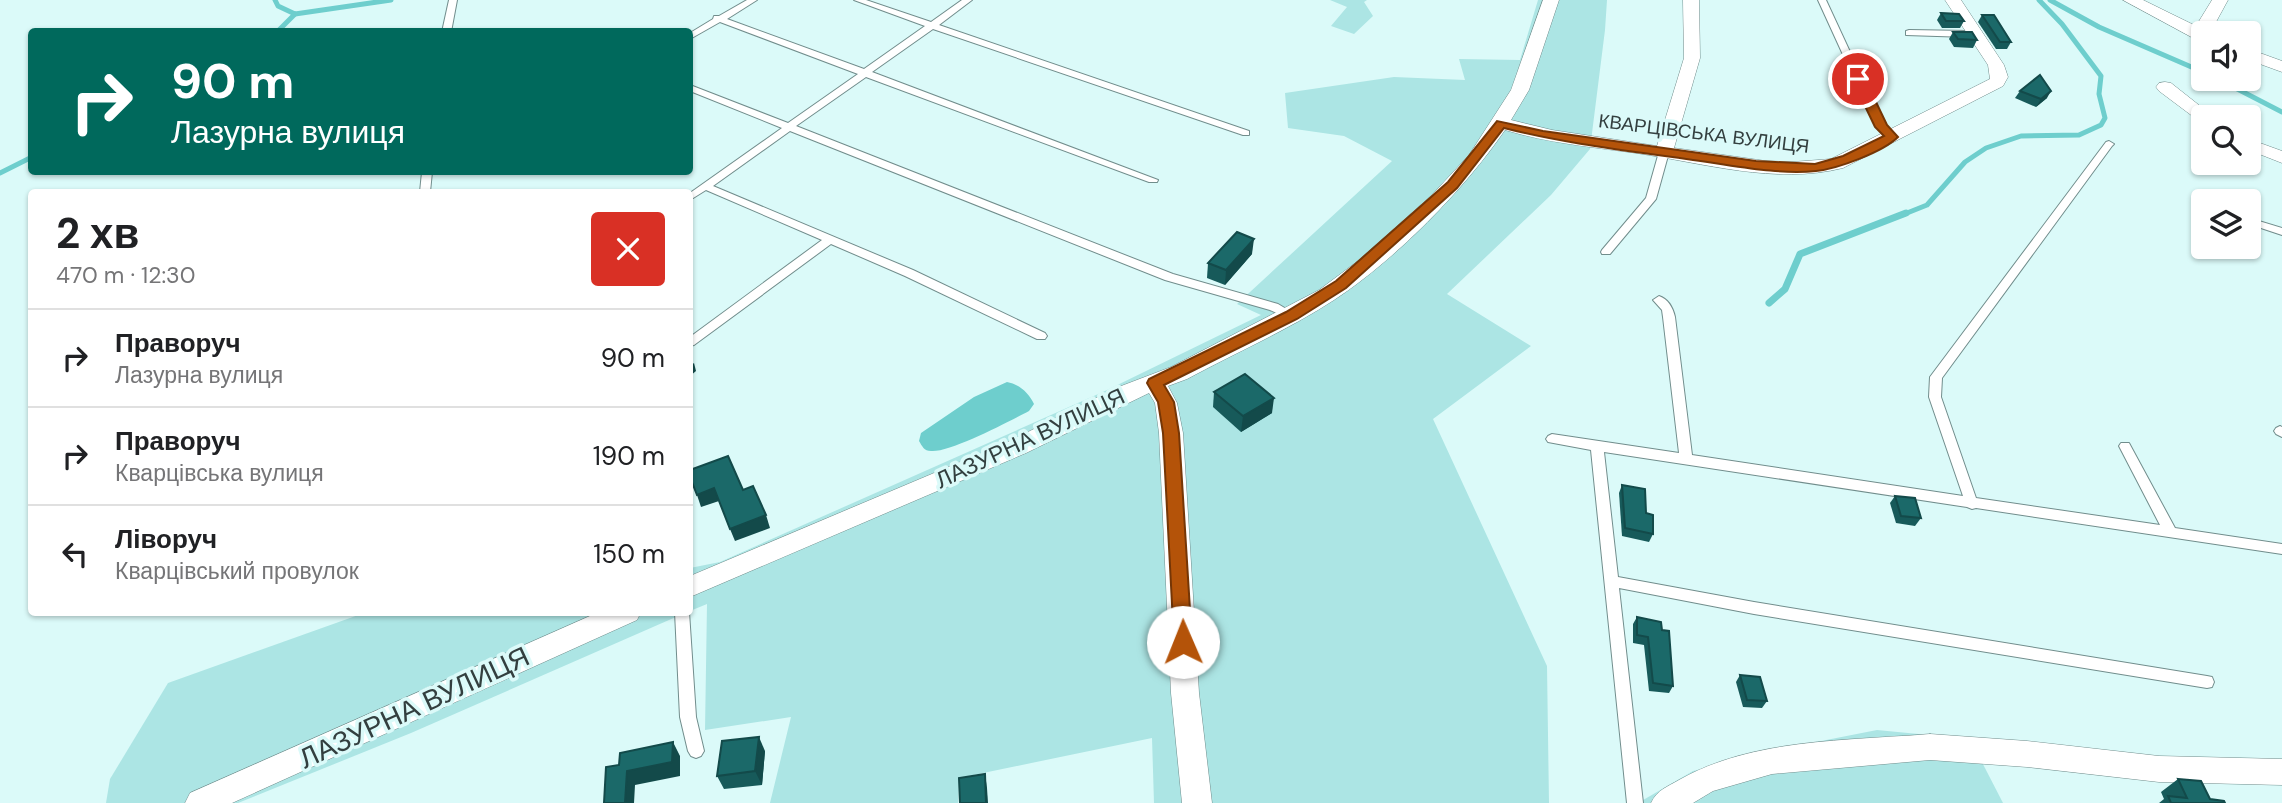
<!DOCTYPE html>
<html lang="uk">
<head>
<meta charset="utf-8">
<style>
  :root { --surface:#fff; --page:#f2f2f2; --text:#202124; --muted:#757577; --line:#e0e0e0 }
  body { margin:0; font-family:"DM Sans",sans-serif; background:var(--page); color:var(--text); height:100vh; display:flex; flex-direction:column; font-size:26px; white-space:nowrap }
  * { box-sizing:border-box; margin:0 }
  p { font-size:23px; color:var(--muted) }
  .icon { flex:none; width:38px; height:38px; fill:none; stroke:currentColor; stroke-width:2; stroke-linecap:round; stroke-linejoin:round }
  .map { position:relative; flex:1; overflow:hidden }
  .details { position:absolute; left:28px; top:189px; width:665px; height:427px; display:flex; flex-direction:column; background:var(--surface); border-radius:7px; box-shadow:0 2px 5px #0004 }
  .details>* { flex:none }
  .banner { position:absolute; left:28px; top:28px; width:665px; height:147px; border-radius:7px; box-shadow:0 2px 5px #0004; background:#00695c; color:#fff; overflow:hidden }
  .controls { position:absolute; left:2191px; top:21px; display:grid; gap:14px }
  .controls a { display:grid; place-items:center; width:70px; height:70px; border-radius:7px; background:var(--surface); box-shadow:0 2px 5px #0004; font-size:35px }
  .pin { position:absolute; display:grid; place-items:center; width:60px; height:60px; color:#fff; margin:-30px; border:4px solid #fff; border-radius:50%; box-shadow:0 2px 7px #0007 }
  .me { position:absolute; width:77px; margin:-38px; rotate:359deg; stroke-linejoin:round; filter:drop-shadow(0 0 5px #0008) }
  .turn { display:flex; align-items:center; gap:24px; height:147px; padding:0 28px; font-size:32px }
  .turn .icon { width:91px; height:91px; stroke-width:2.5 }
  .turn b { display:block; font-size:49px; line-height:60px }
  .round { display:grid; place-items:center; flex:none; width:74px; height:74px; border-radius:7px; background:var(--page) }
  .summary { display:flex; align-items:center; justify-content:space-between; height:119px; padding:0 28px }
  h1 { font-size:42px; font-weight:700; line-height:52px }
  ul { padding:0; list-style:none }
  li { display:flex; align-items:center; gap:21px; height:98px; padding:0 28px; border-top:2px solid var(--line) }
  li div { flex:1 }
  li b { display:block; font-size:26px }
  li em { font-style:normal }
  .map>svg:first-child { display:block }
</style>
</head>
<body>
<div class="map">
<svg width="2282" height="803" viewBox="0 0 2282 803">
  <rect width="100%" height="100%" fill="#dbfaf9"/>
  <g fill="#ace5e4">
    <path d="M1330,0H1367L1364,2L1373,16L1354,34L1331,26L1347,7Z"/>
    <path d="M1538,0H1607L1605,30L1590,149L1551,195L1447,294L1531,346L1433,419L1547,666L1549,803H1154L1152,738L959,778L958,803H770L791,717L705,730L707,604L690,611V568L720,562L1105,391L1261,315L1237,304L1392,161L1344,136L1288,128L1285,93L1394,77L1465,80L1459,59L1520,60Z"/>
    <path d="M364,613H685L411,733L238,803H106L110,779L168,683Z"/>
    <path d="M1877,730L1970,739L2003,803H1638L1693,771L1776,750Z"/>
  </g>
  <path fill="#6ececd" d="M1007,382C1019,384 1029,393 1034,404L1029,411C1010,421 949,453 931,451C924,451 922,446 919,441L921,433L974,397Z"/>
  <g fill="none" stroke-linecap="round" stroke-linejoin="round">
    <g stroke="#6ececd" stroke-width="5">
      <path d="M275,0L278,6L295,14L391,0"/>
      <path d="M2050,0L2099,27L2203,72"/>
      <path d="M277,32L295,14"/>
      <path d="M2218,79L2282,112"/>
      <path d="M0,173L32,157"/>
      <path d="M1902,215L1927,205L1965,162L1986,148L2021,136L2079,135L2101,125L2105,118L2099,94L2101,76L2062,24L2039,0"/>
    </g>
    <path stroke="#6ececd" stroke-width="7" d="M1769,303L1785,289L1800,254L1906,213"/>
    <defs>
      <g id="lane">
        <path d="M449,0H457L451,32H442Z"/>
        <path d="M747,0H757L727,19L864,69L925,26L854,0H866L931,22L962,0H972L939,25L1249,131V135H1243L933,29L872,72L1158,180L1157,182H1149L866,77L796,126L1173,274L1278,304L1298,316L1292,320L1270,310L1165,280L790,131L713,186L913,270L1045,333L1047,336L1045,339H1037L905,276L831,244L694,345L690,346V337L822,240L706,190L690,200V193L782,128L690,91V85L788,123L858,74L720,22L690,39V33L713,19L714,16H719Z"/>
        <path d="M1818,0H1826L1876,108L1885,126L1897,137L1895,139H1889L1876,127Z"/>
        <path d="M1909,30L1968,31L1972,34L1968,37L1906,35V31Z"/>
        <path d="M2109,141L2114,144L2112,146L1942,378L1941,397L1976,498L2160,525L2119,446L2121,443H2129L2175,528L2282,544V554L1976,508L1972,509L1967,507L1604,452L1618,577L1754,602L2207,676L2212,677L2214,682L2212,687L2207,688L1754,614L1619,588L1643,803H1627L1591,450L1548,442L1546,439L1548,436L1552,434L1679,453L1663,317L1662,310L1653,300L1659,296C1668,299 1673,308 1675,317L1692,455L1963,496L1929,397L1930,377L2106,142Z"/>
        <path d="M1664,149L1669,152L1656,199L1610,254H1602L1601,252L1602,250L1646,198L1659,152Z"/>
        <path d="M422,172H432L430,192H420Z"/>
        <path d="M2249,218L2282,228V235L2249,224Z"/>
        <path d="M2280,426L2282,427V437L2276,434L2274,431L2276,428Z"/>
        <path d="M675,612H689L696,717L704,751L701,756L696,758L691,756L688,751L680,717Z"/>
      </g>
      <g id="street">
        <path d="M1543,0H1559L1529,90L1511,120L1552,130L1657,146L1684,58L1683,0H1699L1700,58L1674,148L1766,161L1792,162L1831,159L1990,79L1988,65L1945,0H1961L2004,65L2008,77L2003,86L1843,168C1776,185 1703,163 1636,153C1592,147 1548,143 1505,130C1464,190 1395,260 1334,300C1288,330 1235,353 1187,379L1168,386L1177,403L1183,433L1199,693L1212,803H1182L1171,693L1159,433L1155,403L1149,393L1026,453L690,597V576L1010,441L1116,388L1171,367L1319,290L1358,261L1431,196L1469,155L1511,90Z"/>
        <path d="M2123,0H2143L2196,26L2212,0H2228L2210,33H2203V41L2195,39Z"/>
        <path d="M2249,49L2282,61V72L2249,60Z"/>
        <path d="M2165,82L2171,83L2214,117H2203V122L2199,121L2159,91L2156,87L2159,83Z"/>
        <path d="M2249,139L2282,151V163L2249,150Z"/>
        <path d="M599,612H641L637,620L232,803H185L190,793Z"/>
        <path d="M1930,734L2027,741L2159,756L2282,759V785L2159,782L2027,767L1930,760L1772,774L1713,791L1693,803H1651C1657,790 1667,787 1679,780C1753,738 1847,741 1930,734Z"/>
      </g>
    </defs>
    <use href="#lane" stroke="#718d8c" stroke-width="2"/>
    <use href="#street" stroke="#718d8c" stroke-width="1"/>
    <use href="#lane" fill="#fff" fill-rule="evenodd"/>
    <use href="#street" fill="#fff" fill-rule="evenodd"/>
  </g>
  <g fill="#175a5a">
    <path d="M1941,13L1964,21L1960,28H1942L1937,20Z"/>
    <path d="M1982,15L2011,42L2007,49H1996L1978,22Z"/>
    <path d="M1953,32L1977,40L1973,48L1954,47L1949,39Z"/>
    <path d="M2020,91L2047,98L2036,107L2015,98Z"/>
    <path d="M1252,254L1225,285L1207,278L1208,263Z"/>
    <path d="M1214,392L1272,413L1241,432L1213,407Z"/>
    <path d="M1622,485L1646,513L1653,534L1649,542L1622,536L1619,493Z"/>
    <path d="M1895,496L1921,518L1915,526L1896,523L1890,503Z"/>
    <path d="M1637,617L1662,630L1673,686L1669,693L1649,691L1644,645L1633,643V624Z"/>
    <path d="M1740,675L1767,701L1762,708L1743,707L1736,682Z"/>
    <path d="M765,751L762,785L724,789L717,776Z"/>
    <path d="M2178,779L2210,799L2225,803H2159L2164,799L2161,792Z"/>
  </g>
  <g fill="#134a4a">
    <path d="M2051,91L2047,98L2036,107L2041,99Z"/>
    <path d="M1254,239L1252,254L1225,285L1226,270Z"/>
    <path d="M694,363L696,371L690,376V366Z"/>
    <path d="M1274,398L1272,413L1241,432L1243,416Z"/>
    <path d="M714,488L719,501L701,507L697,495Z"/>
    <path d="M766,515L770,528L735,541L730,529Z"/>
    <path d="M759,737L765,751L762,785L755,771Z"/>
    <path d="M673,742L680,756V776L635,785L634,803H624L627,771Z"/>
    <path d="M985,774L987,788L988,803H986Z"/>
  </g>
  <g fill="#1b6969" stroke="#134a4a" stroke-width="2">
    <path d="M1941,13L1959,14L1964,21H1946Z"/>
    <path d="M1982,15H1994L2011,42H2000Z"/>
    <path d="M1953,32H1972L1977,40L1958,39Z"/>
    <path d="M2040,75L2051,91L2041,99L2020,91Z"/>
    <path d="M1237,232L1254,239L1226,270L1208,263Z"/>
    <path d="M1245,374L1274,398L1243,416L1214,392Z"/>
    <path d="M728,456L743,490L753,486L766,515L730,529L714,488L697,495L690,477V470Z"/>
    <path d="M1622,485L1645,489L1646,513L1653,515V534L1625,528Z"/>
    <path d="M1895,496L1915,498L1921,518L1901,516Z"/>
    <path d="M1637,617L1661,622L1662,630L1669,631L1673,686L1653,683L1648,637L1637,635Z"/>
    <path d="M1740,675L1760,677L1767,701L1747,700Z"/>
    <path d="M759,737L755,771L717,776L722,741Z"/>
    <path d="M673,742L672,762L627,771L625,803H604L606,767L619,765L620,753Z"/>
    <path d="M985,774L986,803H960L959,778Z"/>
    <path d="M2178,779L2201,781L2210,799L2224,801L2225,803H2171L2168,796L2187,798Z"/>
  </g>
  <path fill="#b45309" stroke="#753606" stroke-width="2" d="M1858,75L1865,79L1887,125L1898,137C1883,152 1837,169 1816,171C1776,175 1733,165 1693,160C1630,151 1566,144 1504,128L1457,188L1346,288L1297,319L1164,385L1174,402L1179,433L1192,642L1190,647L1183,650L1176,647L1174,642L1163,433L1158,402L1147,383L1149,379L1286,312L1336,281L1448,182L1497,121L1543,131L1756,161L1815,164L1843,156L1884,136L1875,127L1852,79Z"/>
  <g text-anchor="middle" stroke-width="7" stroke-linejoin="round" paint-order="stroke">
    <g font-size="19" fill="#333f3f" stroke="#dbfaf9">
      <text transform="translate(1704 133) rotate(7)" y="7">КВАРЦІВСЬКА ВУЛИЦЯ</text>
    </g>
    <g font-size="23" fill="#333f3f" stroke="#dbfaf9">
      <text transform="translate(1030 438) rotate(-25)" y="8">ЛАЗУРНА ВУЛИЦЯ</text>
    </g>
    <g font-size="28" fill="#333f3f" stroke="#dbfaf9">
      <text transform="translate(414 707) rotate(-25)" y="10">ЛАЗУРНА ВУЛИЦЯ</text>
    </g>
  </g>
</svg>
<div class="controls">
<a><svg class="icon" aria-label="sound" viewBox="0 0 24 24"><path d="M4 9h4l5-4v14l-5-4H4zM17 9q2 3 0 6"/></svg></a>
<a><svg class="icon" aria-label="search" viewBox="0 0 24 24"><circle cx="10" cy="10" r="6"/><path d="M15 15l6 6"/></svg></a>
<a><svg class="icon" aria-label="layers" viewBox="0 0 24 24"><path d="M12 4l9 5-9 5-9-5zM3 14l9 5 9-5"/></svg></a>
</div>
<div class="pin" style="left:1858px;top:79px;background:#d93025"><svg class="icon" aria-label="arrive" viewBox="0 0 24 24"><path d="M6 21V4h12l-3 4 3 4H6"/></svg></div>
<svg class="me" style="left:1183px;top:642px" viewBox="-20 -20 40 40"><circle r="19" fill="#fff"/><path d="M0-13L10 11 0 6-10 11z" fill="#b45309"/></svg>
<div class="banner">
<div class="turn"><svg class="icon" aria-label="right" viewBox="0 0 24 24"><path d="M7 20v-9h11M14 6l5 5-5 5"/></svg><div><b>90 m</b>Лазурна вулиця</div></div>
</div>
<section class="details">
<div class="summary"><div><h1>2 хв</h1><p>470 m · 12:30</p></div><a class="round" style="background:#d93025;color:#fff"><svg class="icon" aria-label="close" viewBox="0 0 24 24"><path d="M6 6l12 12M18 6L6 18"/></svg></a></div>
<ul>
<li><svg class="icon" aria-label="right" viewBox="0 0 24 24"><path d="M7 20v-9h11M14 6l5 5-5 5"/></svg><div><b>Праворуч</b><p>Лазурна вулиця</p></div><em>90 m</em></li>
<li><svg class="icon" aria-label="right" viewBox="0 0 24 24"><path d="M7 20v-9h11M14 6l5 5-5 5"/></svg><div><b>Праворуч</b><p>Кварцівська вулиця</p></div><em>190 m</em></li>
<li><svg class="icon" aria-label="left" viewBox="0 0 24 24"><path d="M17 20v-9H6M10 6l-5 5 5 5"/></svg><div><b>Ліворуч</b><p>Кварцівський провулок</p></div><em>150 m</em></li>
</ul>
</section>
</div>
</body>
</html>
